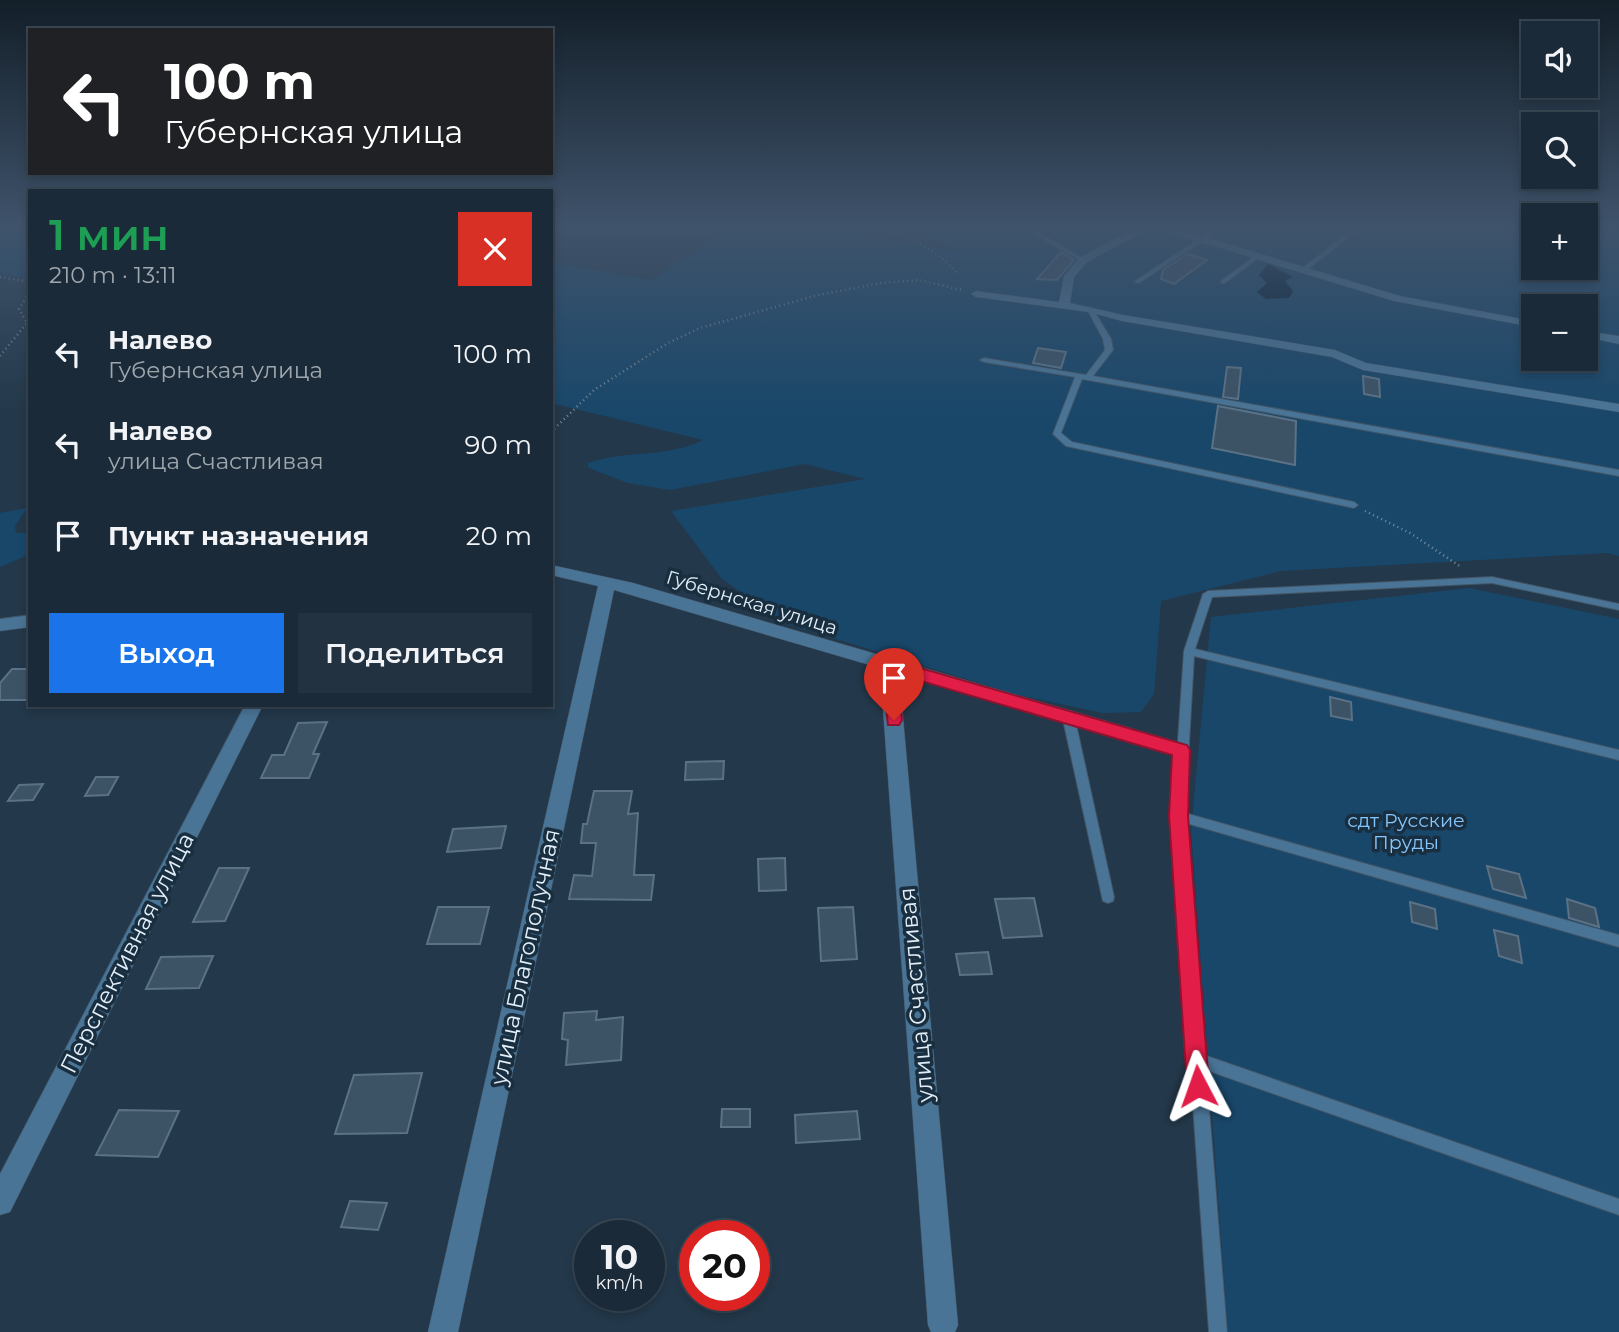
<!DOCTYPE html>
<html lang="ru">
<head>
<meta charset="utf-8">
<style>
  :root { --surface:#1a2a38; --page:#233240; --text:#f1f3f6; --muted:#9fa7ae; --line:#384653; --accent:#1a73e8 }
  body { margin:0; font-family:Montserrat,sans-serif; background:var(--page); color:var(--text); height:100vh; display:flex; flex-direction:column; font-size:26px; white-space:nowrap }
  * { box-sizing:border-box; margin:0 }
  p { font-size:23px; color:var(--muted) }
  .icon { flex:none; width:38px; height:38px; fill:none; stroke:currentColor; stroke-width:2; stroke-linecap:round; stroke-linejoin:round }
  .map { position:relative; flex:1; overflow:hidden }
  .panel { position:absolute; left:28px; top:189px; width:525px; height:518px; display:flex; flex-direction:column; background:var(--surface); border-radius:0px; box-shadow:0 4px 10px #0003,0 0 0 2px var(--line) }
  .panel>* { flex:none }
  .banner { position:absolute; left:28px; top:28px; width:525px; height:147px; border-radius:0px; box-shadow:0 4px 10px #0003,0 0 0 2px var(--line); background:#202124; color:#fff; overflow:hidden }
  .fabs { position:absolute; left:1521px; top:21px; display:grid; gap:14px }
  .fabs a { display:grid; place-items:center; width:77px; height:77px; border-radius:0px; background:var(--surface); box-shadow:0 4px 10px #0003,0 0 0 2px var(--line); font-size:35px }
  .speed { position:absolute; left:574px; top:1220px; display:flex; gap:14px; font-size:35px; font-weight:700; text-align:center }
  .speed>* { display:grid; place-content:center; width:91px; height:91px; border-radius:50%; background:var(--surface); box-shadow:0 4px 10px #0003,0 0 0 2px var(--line); line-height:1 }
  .speed small { font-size:18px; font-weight:400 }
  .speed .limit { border:10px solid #d22; background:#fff; color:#111 }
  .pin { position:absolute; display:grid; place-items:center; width:60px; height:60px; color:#fff; margin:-72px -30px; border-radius:50% 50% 50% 0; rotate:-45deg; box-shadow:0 0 7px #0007 }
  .pin .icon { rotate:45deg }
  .me { position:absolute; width:77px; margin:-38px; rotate:356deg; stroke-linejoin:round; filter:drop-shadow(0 0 5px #0008) }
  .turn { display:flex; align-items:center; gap:24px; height:147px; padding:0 21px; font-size:32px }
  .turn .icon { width:91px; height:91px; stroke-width:2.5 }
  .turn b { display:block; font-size:49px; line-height:60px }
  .round { display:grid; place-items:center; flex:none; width:74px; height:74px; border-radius:0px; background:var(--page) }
  .headline { display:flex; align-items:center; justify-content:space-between; height:119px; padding:0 21px }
  h1 { font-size:42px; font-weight:600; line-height:52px; color:#1e9e55 }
  .button { display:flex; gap:14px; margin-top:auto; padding:14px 21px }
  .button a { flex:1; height:80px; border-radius:0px; background:var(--accent); color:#fff; font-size:28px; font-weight:600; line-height:80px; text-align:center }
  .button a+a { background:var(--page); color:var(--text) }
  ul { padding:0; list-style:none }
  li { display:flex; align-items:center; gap:21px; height:91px; padding:0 21px }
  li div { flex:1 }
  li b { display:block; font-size:26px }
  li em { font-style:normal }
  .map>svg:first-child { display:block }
</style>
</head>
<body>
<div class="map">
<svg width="1619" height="1332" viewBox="0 0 1619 1332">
  <rect width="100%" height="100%" fill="#23384a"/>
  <g fill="#19476a" fill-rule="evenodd">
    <path d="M0,226H30V278L0,274Z"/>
    <path d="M733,226H812L961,252L897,226H1533V268H1586V226H1619V556L1608,553L1281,571L1161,601L1154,694L1141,712L1103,713L1019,695L787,624L722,579L671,511L865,479L805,464L670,490L628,483L594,470L588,467V463C625,450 668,458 703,440L551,403V262L651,280ZM1533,306H1586V359H1533Z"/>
    <path d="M27,508L15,526L16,533H30V554L0,567V513Z"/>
    <path d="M1469,588L1619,619V1332H1228L1191,830L1211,617Z"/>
  </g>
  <path fill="#001b32" d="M1268,264L1293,277L1285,281L1293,291L1289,298L1266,299L1257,292L1267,283L1259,275Z"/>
  <g fill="#3c5366" stroke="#5b7286" stroke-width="2">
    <path d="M1061,252L1074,260L1057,280L1037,279Z"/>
    <path d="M1188,254L1207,260L1174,284L1161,279L1163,270Z"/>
    <path d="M1038,348L1066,352L1061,368L1033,363Z"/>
    <path d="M1227,367L1241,368L1238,399L1223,397Z"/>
    <path d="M1363,376L1379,379L1380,397L1364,394Z"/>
    <path d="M1218,406L1296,421L1295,465L1212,448Z"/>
    <path d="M12,669H30V700H0V683Z"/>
    <path d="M1330,697L1351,702L1352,720L1331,716Z"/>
    <path d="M327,722L313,754H319L309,778H261L272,755H284L298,723Z"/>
    <path d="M724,761L723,779L685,780L686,762Z"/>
    <path d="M96,777H118L108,795L85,796Z"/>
    <path d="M43,784L33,800L8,801L19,785Z"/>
    <path d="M594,791H632L628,814L638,813L634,875H654L651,900L569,899L574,875L592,876L596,843H581L583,824H587Z"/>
    <path d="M506,826L501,848L447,852L453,829Z"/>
    <path d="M785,858L786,890L759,891L758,859Z"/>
    <path d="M1487,866L1519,874L1526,898L1493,889Z"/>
    <path d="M219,868H249L225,921L193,922Z"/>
    <path d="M1034,898L1042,936L1003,938L995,899Z"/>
    <path d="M1567,899L1595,908L1599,927L1569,918Z"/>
    <path d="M1410,902L1435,909L1437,929L1412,922Z"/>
    <path d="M438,907H489L480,944H427Z"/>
    <path d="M853,907L857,959L821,961L818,908Z"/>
    <path d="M1494,930L1518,936L1522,963L1499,956Z"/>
    <path d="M988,952L992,974L960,975L956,954Z"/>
    <path d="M213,956L199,988L146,989L161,957Z"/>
    <path d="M597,1011L596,1020L623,1017L621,1060L566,1065L568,1040L562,1039L564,1013Z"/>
    <path d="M422,1073L407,1133L335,1134L354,1075Z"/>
    <path d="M722,1109H750V1127H721Z"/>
    <path d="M119,1110L179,1111L158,1157L96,1155Z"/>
    <path d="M857,1111L860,1139L796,1143L795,1115Z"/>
    <path d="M350,1201L387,1203L378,1230L341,1227Z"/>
  </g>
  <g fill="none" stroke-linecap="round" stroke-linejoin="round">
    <defs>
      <g id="lane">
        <path d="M1020,226H1028L1086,260L1081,261Z"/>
        <path d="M1218,226H1226L1139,283L1134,282Z"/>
        <path d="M1357,226H1364L1304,272H1300V270Z"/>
        <path d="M1255,256L1260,257L1225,283H1221V281Z"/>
        <path d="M1090,307L1093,309L1111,339L1113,350L1093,376L1619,470V476L1082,379L1061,433L1072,442L1354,502L1358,505L1354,508L1066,446L1053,434L1075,377L984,362L980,360L984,358L1086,375L1105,350L1103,339L1087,309Z"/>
        <path d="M1492,577L1619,604V610L1492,583L1212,597L1195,649L1619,750V760L1194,656L1185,813L1619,935V947L1186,823L1204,1055L1619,1199V1215L1206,1070L1227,1332H1209L1190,1063L1189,1059L1190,1056L1173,816L1184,651L1203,594L1208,591Z"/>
        <path d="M1068,711L1072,712L1074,715L1114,897L1113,901L1108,903L1103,901L1102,897L1062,715L1064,712Z"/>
      </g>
      <g id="street">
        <path d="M1140,226L1175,228L1400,296L1533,321V327L1394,301L1171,233L1149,229L1087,262L1074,277L1070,303L1123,315L1335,350L1366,363L1619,404V412L1363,370L1332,357L1122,321L1089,312L976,297L971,294L976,291L1059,302L1064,276L1079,258Z"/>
        <path d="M1586,331L1619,336V344L1586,337Z"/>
        <path d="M551,565L633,583L1188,745L1190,750L1188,755L1181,758L899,674L958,1325L955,1332H931L928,1325L880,668L614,590L458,1332H428L598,586L551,575Z"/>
        <path d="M30,615V627L0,631V619Z"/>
        <path d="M245,705H263L10,1212L0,1215V1174Z"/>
      </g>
    </defs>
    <use href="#lane" stroke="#425566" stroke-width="2"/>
    <use href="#street" stroke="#425566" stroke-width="1"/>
    <g stroke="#7a8b9a" stroke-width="2.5" stroke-dasharray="1 3.5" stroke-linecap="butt">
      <path d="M879,226C911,237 934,248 957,273"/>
      <path d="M0,277L25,281L30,286"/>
      <path d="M0,356L27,323L19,309L30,291"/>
      <path d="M551,432L594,390L668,343L700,328L818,295L881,283L919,280L962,290"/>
      <path d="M1365,511L1410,533L1461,567"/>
    </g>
    <use href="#lane" fill="#4a7496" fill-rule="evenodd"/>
    <use href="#street" fill="#4a7496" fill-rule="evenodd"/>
  </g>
  <linearGradient id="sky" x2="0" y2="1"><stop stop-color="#131f29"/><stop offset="0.55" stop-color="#3f536b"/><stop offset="1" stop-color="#3f536b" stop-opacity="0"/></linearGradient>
  <rect width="1619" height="413" fill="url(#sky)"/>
  <path fill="#e11d48" stroke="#92132f" stroke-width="2" d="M889,659L1187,745L1190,750L1188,816L1209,1086L1206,1094L1198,1097L1190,1094L1187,1086L1169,816L1172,755L898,674L902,720L899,725H888L881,665Z"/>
  <g text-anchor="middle" stroke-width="7" stroke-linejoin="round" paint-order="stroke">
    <g font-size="19" fill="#e2effa" stroke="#192e3f">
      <text transform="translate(752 602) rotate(17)" y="7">Губернская улица</text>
    </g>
    <g font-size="19" fill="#84c6fd" stroke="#192e3f">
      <text x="1406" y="827">сдт Русские<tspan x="1406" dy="22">Пруды</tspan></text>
    </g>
    <g font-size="23" fill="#e2effa" stroke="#192e3f">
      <text transform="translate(127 953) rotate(-63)" y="8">Перспективная улица</text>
      <text transform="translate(525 957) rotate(-78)" y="8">улица Благополучная</text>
      <text transform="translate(916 995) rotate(-95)" y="8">улица Счастливая</text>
    </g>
  </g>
</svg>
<div class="fabs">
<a><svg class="icon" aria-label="sound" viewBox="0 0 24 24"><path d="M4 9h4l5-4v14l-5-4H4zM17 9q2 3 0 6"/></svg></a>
<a><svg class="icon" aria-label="search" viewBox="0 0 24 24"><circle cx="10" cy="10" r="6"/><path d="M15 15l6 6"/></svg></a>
<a>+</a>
<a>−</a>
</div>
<div class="speed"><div>10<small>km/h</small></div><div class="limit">20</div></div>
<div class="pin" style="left:894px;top:720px;background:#d93025"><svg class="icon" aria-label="arrive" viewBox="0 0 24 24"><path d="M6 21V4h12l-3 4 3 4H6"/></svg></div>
<svg class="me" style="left:1198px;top:1086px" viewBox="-20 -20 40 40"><path d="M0-17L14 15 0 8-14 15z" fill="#e11d48" stroke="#fff" stroke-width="4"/></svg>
<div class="banner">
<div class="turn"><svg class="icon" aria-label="left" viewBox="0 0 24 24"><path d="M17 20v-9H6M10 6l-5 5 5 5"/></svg><div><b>100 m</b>Губернская улица</div></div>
</div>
<section class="panel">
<div class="headline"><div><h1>1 мин</h1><p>210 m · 13:11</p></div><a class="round" style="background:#d93025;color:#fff"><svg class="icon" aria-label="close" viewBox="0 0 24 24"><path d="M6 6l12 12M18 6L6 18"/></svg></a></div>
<ul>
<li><svg class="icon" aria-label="left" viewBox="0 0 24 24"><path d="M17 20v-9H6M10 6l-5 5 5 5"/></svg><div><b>Налево</b><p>Губернская улица</p></div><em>100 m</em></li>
<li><svg class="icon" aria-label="left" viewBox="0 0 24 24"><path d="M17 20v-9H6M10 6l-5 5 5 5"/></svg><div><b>Налево</b><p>улица Счастливая</p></div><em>90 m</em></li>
<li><svg class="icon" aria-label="arrive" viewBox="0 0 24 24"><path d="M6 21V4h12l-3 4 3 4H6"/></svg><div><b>Пункт назначения</b></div><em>20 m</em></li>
</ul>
<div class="button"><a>Выход</a><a>Поделиться</a></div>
</section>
</div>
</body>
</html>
